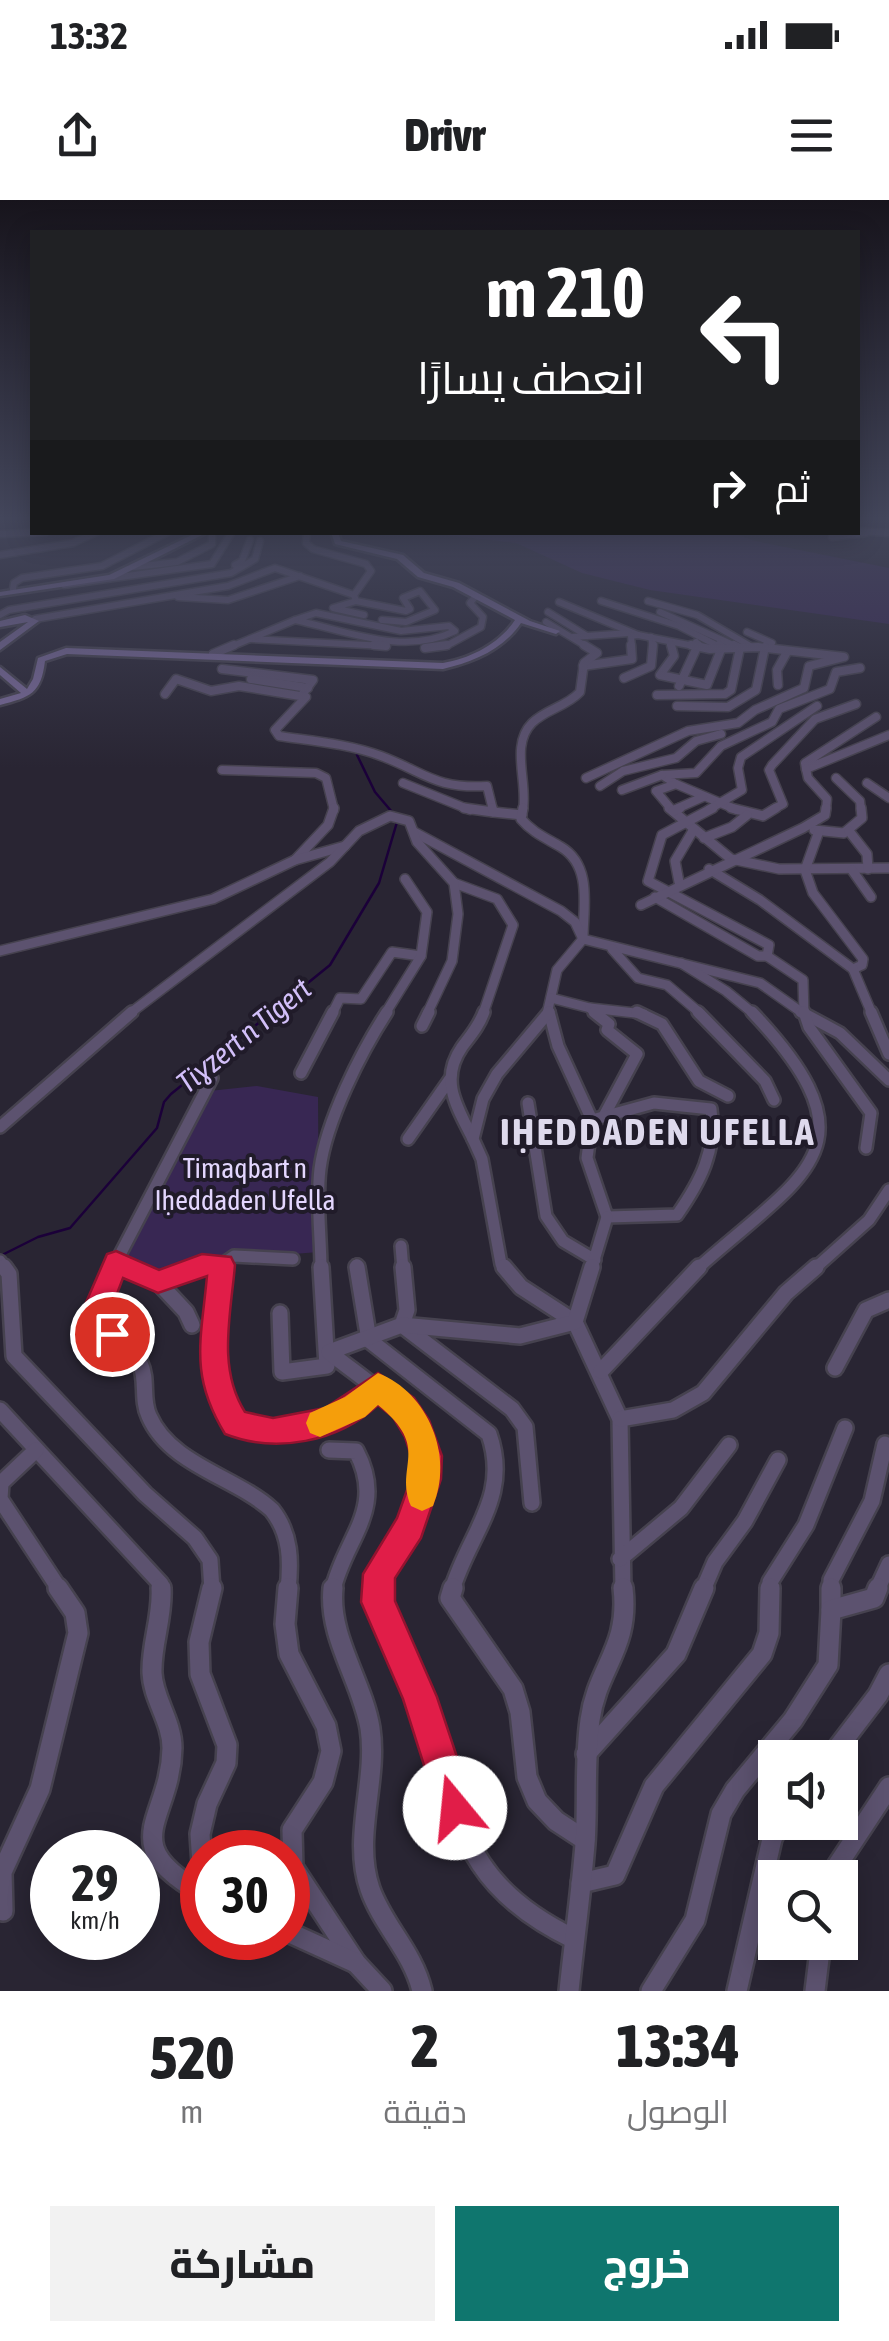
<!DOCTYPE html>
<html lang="ar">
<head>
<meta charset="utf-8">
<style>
  :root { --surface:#fff; --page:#f2f2f2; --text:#202124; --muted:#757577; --accent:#0f766e }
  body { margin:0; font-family:"Asap Condensed",Cairo,sans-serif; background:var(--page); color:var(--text); direction:rtl; height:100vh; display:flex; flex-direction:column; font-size:38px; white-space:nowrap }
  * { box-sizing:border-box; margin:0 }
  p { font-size:32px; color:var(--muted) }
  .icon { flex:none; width:55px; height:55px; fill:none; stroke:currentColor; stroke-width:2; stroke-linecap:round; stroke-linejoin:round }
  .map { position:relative; height:1791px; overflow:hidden; direction:ltr }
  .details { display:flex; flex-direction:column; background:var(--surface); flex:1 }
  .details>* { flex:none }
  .banner { position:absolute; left:30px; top:30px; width:830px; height:305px; border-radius:0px; box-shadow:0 5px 25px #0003; direction:rtl; background:#202124; color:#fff; overflow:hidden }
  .tools { position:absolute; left:758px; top:1540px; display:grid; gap:20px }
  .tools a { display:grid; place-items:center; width:100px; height:100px; border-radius:0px; background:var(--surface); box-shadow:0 5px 25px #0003; font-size:50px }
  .speed { position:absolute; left:30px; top:1630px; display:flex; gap:20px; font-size:50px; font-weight:700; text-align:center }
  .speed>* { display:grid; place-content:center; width:130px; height:130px; border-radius:50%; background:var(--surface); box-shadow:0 5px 25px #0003; line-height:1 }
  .speed small { font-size:25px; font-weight:400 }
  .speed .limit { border:15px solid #d22; background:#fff; color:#111 }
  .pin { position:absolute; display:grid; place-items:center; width:85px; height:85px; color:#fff; margin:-42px; border:5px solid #fff; border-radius:50%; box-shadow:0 2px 10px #0007 }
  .me { position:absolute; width:110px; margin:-55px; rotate:343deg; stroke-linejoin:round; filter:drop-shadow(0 0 8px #0008) }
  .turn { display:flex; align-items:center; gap:35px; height:210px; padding:0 50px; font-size:45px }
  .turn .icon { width:130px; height:130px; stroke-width:2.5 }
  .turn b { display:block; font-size:70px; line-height:85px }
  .then { display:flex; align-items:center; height:95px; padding:0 50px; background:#0003; gap:20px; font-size:38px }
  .eta { display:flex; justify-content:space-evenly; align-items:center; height:170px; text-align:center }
  .eta b { font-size:60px; font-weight:800; line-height:70px }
  .cta { display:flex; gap:20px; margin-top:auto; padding:20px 50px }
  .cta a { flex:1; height:115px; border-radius:0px; background:var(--accent); color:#fff; font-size:40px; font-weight:800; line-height:115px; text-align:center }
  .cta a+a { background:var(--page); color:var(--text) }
  .status { display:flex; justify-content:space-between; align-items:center; height:70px; padding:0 50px; background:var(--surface); direction:ltr }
  .status svg { height:28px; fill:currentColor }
  header { display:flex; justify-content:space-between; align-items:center; height:130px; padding:0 50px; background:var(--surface); font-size:45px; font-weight:800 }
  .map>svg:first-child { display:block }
</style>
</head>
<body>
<div class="status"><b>13:32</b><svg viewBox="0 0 49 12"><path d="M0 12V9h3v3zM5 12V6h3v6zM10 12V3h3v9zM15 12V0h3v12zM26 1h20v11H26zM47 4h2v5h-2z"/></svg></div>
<header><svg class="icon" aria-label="menu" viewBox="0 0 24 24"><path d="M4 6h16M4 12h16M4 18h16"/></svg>Drivr<svg class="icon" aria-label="share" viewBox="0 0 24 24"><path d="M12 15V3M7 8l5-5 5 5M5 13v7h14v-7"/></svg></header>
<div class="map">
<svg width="889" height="1791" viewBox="0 0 889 1791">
  <rect width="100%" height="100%" fill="#292533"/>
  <g fill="#382753">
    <path d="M428,333H733L755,341L889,368V424L650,390L582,373L516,343Z"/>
    <path d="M257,886L318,897L319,1052L201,1061L155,1079L126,1060L209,891Z"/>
  </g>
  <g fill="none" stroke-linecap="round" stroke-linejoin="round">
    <g stroke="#1b0039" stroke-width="2.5">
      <path d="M357,555L375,592L392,612"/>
      <path d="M4,1054L38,1037L70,1028L157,928L164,902L171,894L330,765L379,683L397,622"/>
    </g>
    <defs>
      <g id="street-far5">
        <path d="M859,331L889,333"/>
        <path d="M0,334L46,332"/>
        <path d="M832,337L866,333"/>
        <path d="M0,355L73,343L97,332"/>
        <path d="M235,365L242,361L250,340"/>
        <path d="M134,367L177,362L212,344V332"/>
        <path d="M64,385L212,364L232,332"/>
        <path d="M13,389L14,383L22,378L102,366L168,332"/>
        <path d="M354,395L356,401L406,411L410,409L403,398L420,391L435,410L406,422L382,420"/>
        <path d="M178,397L228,400L300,376"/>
        <path d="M356,401L333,408L364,415"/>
        <path d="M601,401L679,426L722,448"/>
        <path d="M648,401L697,415L752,447"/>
        <path d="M559,402L638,435"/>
        <path d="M548,412L587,436"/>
        <path d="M660,412L740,448"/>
        <path d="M316,413L401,431L449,426L455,431C404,456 347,431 295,420Z"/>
        <path d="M0,415L9,410L231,373L255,359L260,341"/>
        <path d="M35,419L228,386L275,368L354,395L371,371L366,364L313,349L306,343L307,332"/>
        <path d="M546,422L589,448"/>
        <path d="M747,432L772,443"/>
        <path d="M573,437L629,433"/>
        <path d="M651,437L653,448"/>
        <path d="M250,439L386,446"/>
        <path d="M696,442L700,448"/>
        <path d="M671,444L672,448"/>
        <path d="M228,448L295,420"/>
        <path d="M426,448L446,446L481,427L483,417L470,403L475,397"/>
        <path d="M632,448L631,436L638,435L704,448"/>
        <path d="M737,448H766"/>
      </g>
      <g id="street-far4">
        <path d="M374,445L386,446"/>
        <path d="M671,445L674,456L660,475L707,485L722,447L719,445"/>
        <path d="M425,448L447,445"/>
        <path d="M213,454L234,445"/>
        <path d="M583,466L632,459L631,445"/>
        <path d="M222,469L313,480L302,495"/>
        <path d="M624,478L651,466L653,445"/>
        <path d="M251,479L308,488"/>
        <path d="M778,485L777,470L787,452"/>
        <path d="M679,486L698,445"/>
        <path d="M165,494L176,479L211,491L239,486L306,497L275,530L279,536C313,541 349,544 381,556C426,573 435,589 487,586L493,610"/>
        <path d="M657,495L725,494L731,490L740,448L734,445"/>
        <path d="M677,506L728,507L756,490L765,447"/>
        <path d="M876,517L805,563L806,569L889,535"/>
        <path d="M806,569L808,578L827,599L826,610"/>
        <path d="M222,570L316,573L326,578L334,610"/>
        <path d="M586,578L688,531L738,523L755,510L804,488L809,466L844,457L758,447L710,449L691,445"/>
        <path d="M836,578L860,601L861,610"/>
        <path d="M403,583L470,610"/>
        <path d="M867,583L889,598"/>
        <path d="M676,584L662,575L696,573L721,546L772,522L779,509L830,489L836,472L860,468"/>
        <path d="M600,586L623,571L676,558L696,541L721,534"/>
        <path d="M622,590L662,575"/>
        <path d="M523,610C528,582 510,545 532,523C546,509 566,507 580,492L584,463L597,453L584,445"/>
        <path d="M672,610L656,591L676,584L737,610"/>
        <path d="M674,610L703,597"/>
        <path d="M708,610L742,590L738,568L741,557L817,506"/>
        <path d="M772,610L783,604L769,570L772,565L815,519L856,504"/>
      </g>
      <g id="street-far3">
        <path d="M464,608L493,612"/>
        <path d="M492,608L493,612L522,615"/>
        <path d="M523,608L521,619C533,633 546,638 561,647C593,666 583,708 583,739L557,770L547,814"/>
        <path d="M669,608L731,659L779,669L889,668"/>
        <path d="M713,608L662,635L648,681L769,745L767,756L803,780L804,814"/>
        <path d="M731,608L763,616L776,608"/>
        <path d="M673,611L680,608"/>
        <path d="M814,630L844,633L862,618L861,608"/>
        <path d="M849,631L867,654L868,669"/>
        <path d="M414,632L561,711L575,722L583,739L760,783L804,814"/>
        <path d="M704,638L732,627L747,615"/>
        <path d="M295,660L328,625L334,608"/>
        <path d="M709,669L760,700L853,769L862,765L863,759L813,693L805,670L819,631"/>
        <path d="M852,670L871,697"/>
        <path d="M679,682L675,661L694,629"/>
        <path d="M454,683L497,699L513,725L483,814"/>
        <path d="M655,697L758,756H767"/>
        <path d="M641,705L803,628L825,615L826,608"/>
        <path d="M612,749L638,778L667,785L701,814"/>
        <path d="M0,751L213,699L295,660L345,646"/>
        <path d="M681,763L726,791L754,814"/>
        <path d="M853,769L872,814"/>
        <path d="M551,798L590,808"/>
        <path d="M129,814L330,662L359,631L390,616L409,621L417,642L454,683L458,714L452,761L427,814"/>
        <path d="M332,814L340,798L361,799L392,752L421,756"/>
        <path d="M385,814L421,756L427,712L405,679"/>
        <path d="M597,814L590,808L644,814"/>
      </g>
      <g id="street-far2">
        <path d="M549,812L558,846L592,920"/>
        <path d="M594,812L609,824L607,830L637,854L605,914"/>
        <path d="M637,812L662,824L699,881L728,896"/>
        <path d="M698,812L765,881L774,900"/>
        <path d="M801,812L840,833L889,880"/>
        <path d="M804,812L809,827L871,913L866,948"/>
        <path d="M871,812L889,854"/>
        <path d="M422,826L429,812"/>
        <path d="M301,873L333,812"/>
        <path d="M528,903L546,1016L563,1041L595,1060"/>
        <path d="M654,903L711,909C717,951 700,982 677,1015L607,1017L587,958L592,920Z"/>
        <path d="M0,927L132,812"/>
        <path d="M408,939L450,879"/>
        <path d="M473,939C457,907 439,880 462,847C471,835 479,826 484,812"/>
        <path d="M401,1046L403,1070"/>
        <path d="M0,1061L6,1070"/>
        <path d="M117,1062L133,1070"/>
        <path d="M221,1065V1070"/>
        <path d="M357,1065L358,1070"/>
        <path d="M112,1070L212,878"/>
        <path d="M189,1070L221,1065L234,1056L293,1059"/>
        <path d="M321,1070C321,1037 316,1001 320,969C326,921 361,852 387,812"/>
        <path d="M506,1070L501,1064L482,959L473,939L483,899L497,874L549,812"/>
        <path d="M591,1070L607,1017"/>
        <path d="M696,1070C803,974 881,948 752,812"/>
        <path d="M813,1070L869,1020L889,990"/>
      </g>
      <g id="street-far1">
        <path d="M4,1067L9,1074L14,1156L145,1294L195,1338L210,1360L212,1390"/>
        <path d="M113,1067L99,1117C107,1137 131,1143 140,1163C148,1180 141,1199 149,1216C170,1265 236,1277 272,1310C291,1334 291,1361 288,1390"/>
        <path d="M128,1067L158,1082L196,1067"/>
        <path d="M221,1067C226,1134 201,1158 236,1224C293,1234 333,1224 378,1187"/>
        <path d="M357,1067L369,1140L489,1234C511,1297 469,1333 452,1390"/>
        <path d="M403,1067L407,1110L402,1125L512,1209L525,1227L532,1303"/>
        <path d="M504,1067L521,1087L575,1122L620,1219L623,1390"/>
        <path d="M158,1082L186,1112L192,1125"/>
        <path d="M280,1113L282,1172L327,1166L321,1067"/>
        <path d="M835,1168L866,1110L889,1100"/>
        <path d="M601,1171L699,1067"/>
        <path d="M0,1210L161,1384V1390"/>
        <path d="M620,1219L673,1210L703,1193L786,1093L816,1067"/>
        <path d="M36,1250L1,1283L0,1299L60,1390"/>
        <path d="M329,1250L356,1251C387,1309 344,1339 333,1390"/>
        <path d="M620,1359L681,1308L729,1245"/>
        <path d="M378,1390C381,1360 399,1340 414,1315C462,1235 380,1194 329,1152L402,1125L520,1136L575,1122L592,1067"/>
        <path d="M703,1390L715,1362L745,1321L778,1260"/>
        <path d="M770,1390V1382L806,1325L845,1228"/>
        <path d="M831,1390V1380L872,1301L885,1244"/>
        <path d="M877,1390L889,1364"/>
      </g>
      <g id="street">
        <path d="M161,1388C163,1417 151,1444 152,1473C153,1499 172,1521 172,1548C171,1620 113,1643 202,1693"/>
        <path d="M288,1388L285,1424L289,1454L326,1526L331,1551L323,1582L292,1630L293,1667L356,1763L382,1791"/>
        <path d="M333,1388C328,1437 362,1481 370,1528C378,1581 352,1637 370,1689C383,1726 413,1752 422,1791"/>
        <path d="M378,1388C376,1427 406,1460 419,1495C462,1607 450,1679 574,1739"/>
        <path d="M453,1388L450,1398L513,1489L520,1512L527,1577L537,1601L556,1621L585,1640"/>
        <path d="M831,1388V1410"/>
        <path d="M586,1554L676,1454L704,1388"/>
        <path d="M830,1558L878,1495L889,1474"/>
        <path d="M202,1665L200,1634L207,1604L226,1563L227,1545L200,1474L199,1442L212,1388"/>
        <path d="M829,1678L889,1587"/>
        <path d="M581,1683L615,1675L654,1586L762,1454L769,1433L770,1388"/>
        <path d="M3,1711L2,1672L40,1589L78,1433L75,1413L58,1388"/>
        <path d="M288,1732L356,1763"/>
        <path d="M569,1791C574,1742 581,1693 585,1644C588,1603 584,1562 590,1520C597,1467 630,1449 623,1388"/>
        <path d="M651,1791L695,1720L721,1614L735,1590L793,1520L828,1465L831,1410L874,1398L878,1388"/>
        <path d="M737,1791L772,1639L780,1622"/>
        <path d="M815,1791L821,1742"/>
      </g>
      <g id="secondary">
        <path d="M198,332H208L114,379L0,396V392L109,375Z"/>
        <path d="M331,332H338L341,341L403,355L424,373L459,383L530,421L560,431L556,434L521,423C503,450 473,462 443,469L67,454L45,461C41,494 30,497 0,505V499L21,493L0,475V467L27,489L33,479L38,458L66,448L443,463C471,458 499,444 515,420L453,387L418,377L397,359L335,344Z"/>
        <path d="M25,415L39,421L0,450V442L28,422L0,427V421Z"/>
      </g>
    </defs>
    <use href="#street-far5" stroke="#46424f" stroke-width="9"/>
    <use href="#street-far4" stroke="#46424f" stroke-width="11"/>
    <use href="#street-far3" stroke="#46424f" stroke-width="12"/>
    <use href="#street-far2" stroke="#46424f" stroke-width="16"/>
    <use href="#street-far1" stroke="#46424f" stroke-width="20"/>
    <use href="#street" stroke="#46424f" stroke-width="24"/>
    <use href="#secondary" stroke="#46424f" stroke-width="5"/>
    <use href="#street-far5" stroke="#5c526f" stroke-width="6"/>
    <use href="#street-far4" stroke="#5c526f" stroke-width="8"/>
    <use href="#street-far3" stroke="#5c526f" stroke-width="9"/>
    <use href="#street-far2" stroke="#5c526f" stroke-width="11"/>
    <use href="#street-far1" stroke="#5c526f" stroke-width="15"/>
    <use href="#street" stroke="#5c526f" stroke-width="19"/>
    <use href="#secondary" fill="#796998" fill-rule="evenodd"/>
  </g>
  <linearGradient id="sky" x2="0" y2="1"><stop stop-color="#17141c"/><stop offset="0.56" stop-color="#43465b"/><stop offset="1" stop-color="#43465b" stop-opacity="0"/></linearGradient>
  <rect width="889" height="568" fill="url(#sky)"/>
  <path fill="#e11d48" stroke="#92132f" stroke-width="2.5" d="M116,1051L159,1070L202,1054L231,1057L235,1065C231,1114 217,1168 245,1212L273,1218L325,1208L378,1173L414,1198L429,1220L442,1256L441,1279L421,1338L395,1378V1401L437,1497L474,1608L468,1622L455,1627L442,1622L403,1499L361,1402L363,1374L397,1318L411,1279V1256L405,1237L393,1217L378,1205C338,1242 276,1254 225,1234C189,1175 201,1141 207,1076L158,1093L123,1078L112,1107L126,1134L122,1143L112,1146L94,1136L84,1107L107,1054Z"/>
  <path fill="#f59e0b" d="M378,1173C429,1193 454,1257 433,1306L422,1311L411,1306C394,1265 432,1249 378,1205L365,1217L320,1237L310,1233L306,1223L310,1213L345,1197Z"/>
  <g text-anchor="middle" stroke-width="8" stroke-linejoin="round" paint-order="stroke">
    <g font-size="28" fill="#e3d6fe" stroke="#201b29">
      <text x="245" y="978">Timaqbart n<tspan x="245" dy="32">Iḥeddaden Ufella</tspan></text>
    </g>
    <g font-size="30" font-style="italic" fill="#d2bff9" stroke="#201b29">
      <text transform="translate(244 836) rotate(-39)" y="10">Tiɣzert n Tigert</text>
    </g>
    <g font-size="38" font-weight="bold" letter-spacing="2.5" fill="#ded9ec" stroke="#201b29">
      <text x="658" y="945">IḤEDDADEN UFELLA</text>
    </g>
  </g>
</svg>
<div class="tools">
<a><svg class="icon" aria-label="sound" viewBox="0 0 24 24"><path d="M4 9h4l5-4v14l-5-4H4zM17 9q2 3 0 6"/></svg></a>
<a><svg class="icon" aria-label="search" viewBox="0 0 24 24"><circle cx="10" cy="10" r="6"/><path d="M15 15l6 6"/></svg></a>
</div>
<div class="speed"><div>29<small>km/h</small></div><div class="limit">30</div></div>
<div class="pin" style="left:112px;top:1134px;background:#d93025"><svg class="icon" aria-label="arrive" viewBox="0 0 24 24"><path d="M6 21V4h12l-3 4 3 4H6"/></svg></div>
<svg class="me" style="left:455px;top:1608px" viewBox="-20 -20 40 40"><circle r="19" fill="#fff"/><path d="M0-13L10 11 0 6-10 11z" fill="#e11d48"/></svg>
<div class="banner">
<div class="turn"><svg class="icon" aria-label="left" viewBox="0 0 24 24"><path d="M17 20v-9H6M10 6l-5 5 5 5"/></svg><div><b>210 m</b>انعطف يسارًا</div></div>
<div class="then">ثم<svg class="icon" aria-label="right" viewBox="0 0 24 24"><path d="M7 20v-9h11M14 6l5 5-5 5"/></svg></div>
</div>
</div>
<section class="details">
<div class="eta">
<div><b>13:34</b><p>الوصول</p></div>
<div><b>2</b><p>دقيقة</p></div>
<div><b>520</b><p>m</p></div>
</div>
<div class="cta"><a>خروج</a><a>مشاركة</a></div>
</section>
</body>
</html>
